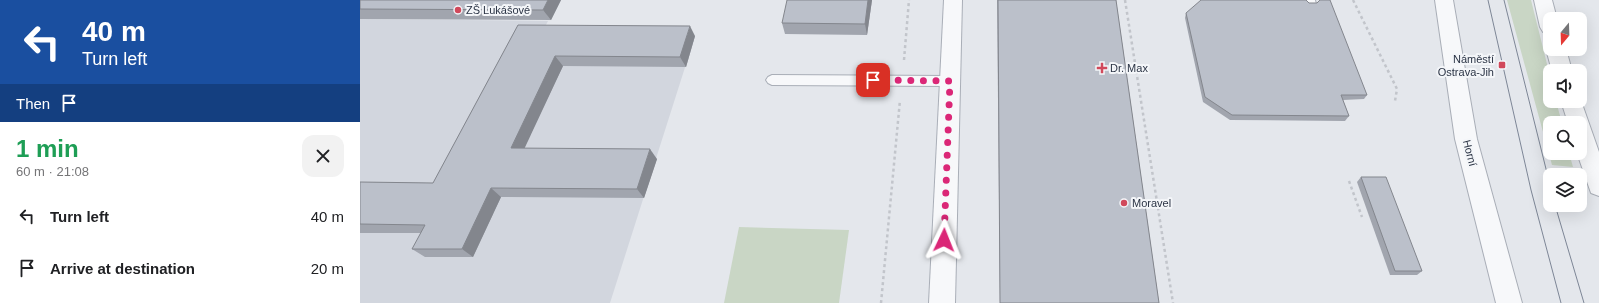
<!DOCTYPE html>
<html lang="en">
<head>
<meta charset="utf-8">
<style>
  :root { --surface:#fff; --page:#f2f2f2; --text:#202124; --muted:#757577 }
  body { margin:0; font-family:Helvetica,sans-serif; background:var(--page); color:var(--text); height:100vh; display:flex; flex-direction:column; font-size:15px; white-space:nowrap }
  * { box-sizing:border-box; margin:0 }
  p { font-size:13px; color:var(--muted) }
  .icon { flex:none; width:22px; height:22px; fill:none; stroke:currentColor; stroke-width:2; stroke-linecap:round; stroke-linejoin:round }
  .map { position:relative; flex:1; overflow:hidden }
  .sheet { display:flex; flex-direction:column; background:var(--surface); width:360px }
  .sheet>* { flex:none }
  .hud { background:#1a4fa0; color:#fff; overflow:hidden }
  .needle { width:26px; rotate:199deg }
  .tools { position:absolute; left:1183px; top:12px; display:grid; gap:8px }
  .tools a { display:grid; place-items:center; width:44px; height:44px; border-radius:8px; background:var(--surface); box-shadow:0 4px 16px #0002; font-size:20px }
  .pin { position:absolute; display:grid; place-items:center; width:34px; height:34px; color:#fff; margin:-17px; border-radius:8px; box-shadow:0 2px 6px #0006 }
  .me { position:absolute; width:44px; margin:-22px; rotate:2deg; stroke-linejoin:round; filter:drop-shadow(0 0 3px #0008) }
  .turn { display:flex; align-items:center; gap:14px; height:84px; padding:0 16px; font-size:18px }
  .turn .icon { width:52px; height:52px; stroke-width:2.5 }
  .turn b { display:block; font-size:28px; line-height:34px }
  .then { display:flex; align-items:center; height:38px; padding:0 16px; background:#0003; gap:8px; font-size:15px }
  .round { display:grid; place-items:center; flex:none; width:42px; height:42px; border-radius:12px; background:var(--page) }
  .overview { display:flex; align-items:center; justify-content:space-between; height:68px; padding:0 16px }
  h1 { font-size:24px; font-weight:600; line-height:30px; color:#1e9e55 }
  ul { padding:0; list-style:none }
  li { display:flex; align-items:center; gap:12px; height:52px; padding:0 16px }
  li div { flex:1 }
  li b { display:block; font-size:15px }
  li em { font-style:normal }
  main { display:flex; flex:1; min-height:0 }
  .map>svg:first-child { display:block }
</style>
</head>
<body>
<main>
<section class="sheet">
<div class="hud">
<div class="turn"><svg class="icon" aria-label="left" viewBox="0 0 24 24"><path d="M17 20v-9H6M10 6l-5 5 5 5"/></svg><div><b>40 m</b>Turn left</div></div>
<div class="then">Then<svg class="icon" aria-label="arrive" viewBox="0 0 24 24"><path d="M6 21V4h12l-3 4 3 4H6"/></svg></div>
</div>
<div class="overview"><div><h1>1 min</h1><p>60 m · 21:08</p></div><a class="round"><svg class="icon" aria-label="close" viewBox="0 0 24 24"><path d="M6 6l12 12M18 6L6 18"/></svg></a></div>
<ul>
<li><svg class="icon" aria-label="left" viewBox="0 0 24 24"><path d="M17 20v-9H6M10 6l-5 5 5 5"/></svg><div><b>Turn left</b></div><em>40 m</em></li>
<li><svg class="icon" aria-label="arrive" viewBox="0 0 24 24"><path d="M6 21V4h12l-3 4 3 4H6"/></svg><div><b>Arrive at destination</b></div><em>20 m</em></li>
</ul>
</section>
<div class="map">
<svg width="1239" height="303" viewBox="0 0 1239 303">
  <rect width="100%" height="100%" fill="#e4e7ec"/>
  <path fill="#d2d6de" d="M0,19L188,21L171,54L335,36L250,303H0Z"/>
  <g fill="#c9d6c5">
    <path d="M1147,0H1171L1190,76V101H1196L1202,123H1190V153H1209L1213,167L1192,165Z"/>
    <path d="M379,227L489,230L479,303H364Z"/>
  </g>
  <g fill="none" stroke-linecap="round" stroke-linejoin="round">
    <defs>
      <g id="service">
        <path d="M943,0H955L956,4L954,7H946Z"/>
        <path d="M412,75L590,76L594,78L596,81L594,84L590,86L412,85L408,83L406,80L408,77Z"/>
      </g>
      <g id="minor">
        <path d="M584,0H602L595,303H569Z"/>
        <path d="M1075,0H1093L1117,139L1162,303H1136L1095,139Z"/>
        <path d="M1174,0H1192L1197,19H1190V34L1183,32L1180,27Z"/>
        <path d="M1190,43V49H1206L1212,71H1192L1186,49Z"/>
        <path d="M1220,98L1239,152V196L1231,193L1217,153H1220V123H1208L1201,101H1220Z"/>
      </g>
    </defs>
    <use href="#service" stroke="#a9aeb7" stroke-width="2"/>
    <use href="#minor" stroke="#a9aeb7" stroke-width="2"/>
    <g stroke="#c2c5cb" stroke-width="2.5" stroke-dasharray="3 3" stroke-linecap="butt">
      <path d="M765,0L813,303"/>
      <path d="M993,0L1037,89L1035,101"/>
      <path d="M544,60L549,0"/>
      <path d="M989,181L1002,217"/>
      <path d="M521,303L540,100"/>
    </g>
    <use href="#service" fill="#f7f8fa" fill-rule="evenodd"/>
    <use href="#minor" fill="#f7f8fa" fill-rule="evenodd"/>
    <g stroke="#7d8696" stroke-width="1">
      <path d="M1128,0L1171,190L1201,303"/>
      <path d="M1144,0L1190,185"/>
      <path d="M1195,205L1224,303"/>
    </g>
  </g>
  <g fill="#a1a5ae">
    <path d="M0,0H201L191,20L0,19Z"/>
    <path d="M512,0L507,35L425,34L422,23Z"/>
    <path d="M637,0H756L799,303H640Z"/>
    <path d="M949,3L1007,95L1004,99L983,100L989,116L985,121L870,120L843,102L825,18L826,13Z"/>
    <path d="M158,25L335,36L326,67L203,66L164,148L297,159L284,198L141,197L113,257H65L52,249L61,233H0V182L73,183Z"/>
    <path d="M1001,177L1062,271L1057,275H1030L997,182Z"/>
  </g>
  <g fill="#83868d">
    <path d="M188,0H201L191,20L183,10Z"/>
    <path d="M508,0H512L507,35L505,24Z"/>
    <path d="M330,26L335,36L326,67L320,57Z"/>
    <path d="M195,56L203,66L160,158L151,148Z"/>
    <path d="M290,149L297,159L284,198L277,189Z"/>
    <path d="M131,188L141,197L113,257L102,249Z"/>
  </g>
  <g fill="#bbc0ca" stroke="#83868d">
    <path d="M0,0H188L183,10L0,9Z"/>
    <path d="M427,0H508L505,24L422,23Z"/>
    <path d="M638,0H756L799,303H640Z"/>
    <path d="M841,0H946L949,3H957L960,0H970L1007,95H981L989,116L872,115L845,97L826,13Z"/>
    <path d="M158,25L330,26L320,57L195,56L151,148L290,149L277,189L131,188L102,249H52L65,225L0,224V182L73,183Z"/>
    <path d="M1001,177H1026L1062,271H1035Z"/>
  </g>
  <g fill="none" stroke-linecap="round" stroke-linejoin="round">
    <path stroke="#db2777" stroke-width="7" stroke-dasharray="0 12.6" d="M513,80L590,81L584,240"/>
  </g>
  <g fill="#d1495b" stroke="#f4f6f9" stroke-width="1.5">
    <circle cx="98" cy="10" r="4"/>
    <rect x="1138" y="61" width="8" height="8" rx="2"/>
    <path d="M740 62h4v4h4v4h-4v4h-4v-4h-4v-4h4z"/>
    <circle cx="764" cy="203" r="4"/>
  </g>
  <g text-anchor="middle" stroke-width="4" stroke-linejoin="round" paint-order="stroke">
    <g font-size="11" fill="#2b3445" stroke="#f4f6f9" text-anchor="start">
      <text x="106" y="14">ZŠ Lukášové</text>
      <text x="1134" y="63" text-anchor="end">Náměstí<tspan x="1134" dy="13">Ostrava-Jih</tspan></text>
      <text x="750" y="72">Dr. Max</text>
      <text x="772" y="207">Moravel</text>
    </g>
    <g font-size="11" fill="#2b3445" stroke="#f4f6f9">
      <text transform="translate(1110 153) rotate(76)" y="4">Horní</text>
    </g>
  </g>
</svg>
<div class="tools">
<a><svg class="needle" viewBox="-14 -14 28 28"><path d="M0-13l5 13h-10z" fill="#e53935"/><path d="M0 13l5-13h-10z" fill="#757577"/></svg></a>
<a><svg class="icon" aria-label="sound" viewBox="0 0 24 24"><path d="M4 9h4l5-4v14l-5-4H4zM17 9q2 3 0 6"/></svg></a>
<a><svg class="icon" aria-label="search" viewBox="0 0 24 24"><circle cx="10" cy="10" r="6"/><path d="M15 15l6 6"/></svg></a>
<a><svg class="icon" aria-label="layers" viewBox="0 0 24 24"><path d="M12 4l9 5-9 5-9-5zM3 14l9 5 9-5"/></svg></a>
</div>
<div class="pin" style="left:513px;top:80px;background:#d93025"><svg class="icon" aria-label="arrive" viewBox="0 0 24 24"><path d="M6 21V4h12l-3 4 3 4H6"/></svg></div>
<svg class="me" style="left:584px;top:240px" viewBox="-20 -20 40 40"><path d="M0-17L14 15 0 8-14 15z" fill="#db2777" stroke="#fff" stroke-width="4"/></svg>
</div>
</main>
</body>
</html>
